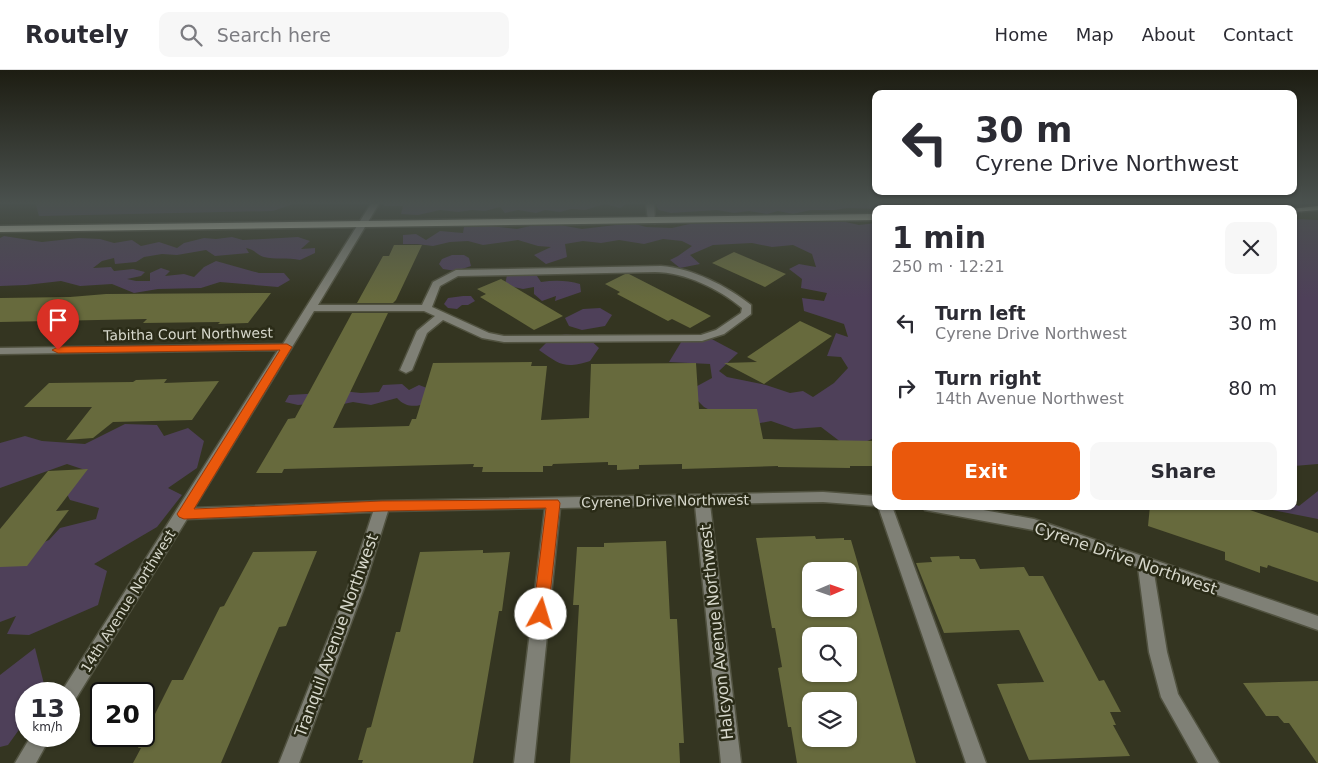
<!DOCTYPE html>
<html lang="en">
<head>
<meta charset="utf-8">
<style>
  :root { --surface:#fff; --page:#f7f7f7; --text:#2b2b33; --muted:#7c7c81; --line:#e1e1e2; --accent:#ea580c }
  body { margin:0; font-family:"DejaVu Sans",sans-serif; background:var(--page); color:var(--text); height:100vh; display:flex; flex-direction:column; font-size:19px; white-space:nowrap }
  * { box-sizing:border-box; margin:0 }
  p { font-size:16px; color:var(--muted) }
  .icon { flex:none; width:28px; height:28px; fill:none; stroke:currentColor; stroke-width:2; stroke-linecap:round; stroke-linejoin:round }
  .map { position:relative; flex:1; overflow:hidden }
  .side { position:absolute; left:872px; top:135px; width:425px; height:305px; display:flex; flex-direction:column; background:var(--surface); border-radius:10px; box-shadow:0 1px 4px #0004 }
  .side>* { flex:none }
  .guide { position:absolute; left:872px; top:20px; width:425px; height:105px; border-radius:10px; box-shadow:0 1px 4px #0004; background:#fff; color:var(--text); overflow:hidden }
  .needle { width:32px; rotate:88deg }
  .tools { position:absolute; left:802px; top:492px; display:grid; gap:10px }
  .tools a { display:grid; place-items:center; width:55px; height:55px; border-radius:10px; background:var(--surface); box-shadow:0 1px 4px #0004; font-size:25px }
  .speed { position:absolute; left:15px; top:612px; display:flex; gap:10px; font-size:25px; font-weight:700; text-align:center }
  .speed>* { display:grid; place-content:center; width:65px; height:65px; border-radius:50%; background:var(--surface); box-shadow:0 1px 4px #0004; line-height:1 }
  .speed small { font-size:12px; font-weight:400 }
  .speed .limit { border:2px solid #111; border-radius:8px; background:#fff; color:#111 }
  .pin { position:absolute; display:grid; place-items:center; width:42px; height:42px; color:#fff; margin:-51px -21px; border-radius:50% 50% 50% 0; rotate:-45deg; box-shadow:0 0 5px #0007 }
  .pin .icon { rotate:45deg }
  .me { position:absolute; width:55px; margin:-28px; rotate:6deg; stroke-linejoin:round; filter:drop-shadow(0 0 4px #0008) }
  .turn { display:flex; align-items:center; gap:18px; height:105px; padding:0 20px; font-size:22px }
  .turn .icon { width:65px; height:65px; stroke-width:2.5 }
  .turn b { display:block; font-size:35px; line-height:42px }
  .round { display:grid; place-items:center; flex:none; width:52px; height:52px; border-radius:10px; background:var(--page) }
  .headline { display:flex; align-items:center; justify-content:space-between; height:85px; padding:0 20px }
  h1 { font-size:30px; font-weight:700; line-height:38px }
  .action { display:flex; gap:10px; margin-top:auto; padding:10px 20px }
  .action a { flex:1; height:58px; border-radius:10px; background:var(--accent); color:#fff; font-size:20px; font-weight:700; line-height:58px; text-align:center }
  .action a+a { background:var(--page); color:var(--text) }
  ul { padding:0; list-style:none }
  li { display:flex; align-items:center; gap:15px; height:65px; padding:0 20px }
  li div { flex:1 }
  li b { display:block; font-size:19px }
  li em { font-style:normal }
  header { display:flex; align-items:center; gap:30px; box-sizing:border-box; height:70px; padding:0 25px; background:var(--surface); border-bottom:1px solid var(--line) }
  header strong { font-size:24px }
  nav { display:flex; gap:28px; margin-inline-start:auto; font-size:18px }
  .search { width:350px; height:45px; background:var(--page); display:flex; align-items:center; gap:12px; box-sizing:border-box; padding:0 18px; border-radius:10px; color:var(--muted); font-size:19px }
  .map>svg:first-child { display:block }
</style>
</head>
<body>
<header>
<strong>Routely</strong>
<div class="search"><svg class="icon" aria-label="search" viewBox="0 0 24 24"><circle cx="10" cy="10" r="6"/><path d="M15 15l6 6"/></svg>Search here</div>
<nav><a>Home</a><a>Map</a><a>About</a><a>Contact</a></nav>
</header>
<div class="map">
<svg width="1318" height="693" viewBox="0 0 1318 693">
  <rect width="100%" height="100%" fill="#343521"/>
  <g fill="#4e4059">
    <path d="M35,132H299L273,141L39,146Z"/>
    <path d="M380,132H447C464,136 481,132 498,132C541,132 585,132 629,132L620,138L605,134L585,140L571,139L560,142L545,140L536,143L518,140L505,143L500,137L485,141L472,140L458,142L440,140L418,145L401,144L403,136H385Z"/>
    <path d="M660,132H912L910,137H898L891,134L886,139L847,138L835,140H811L793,144L778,141L767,144L749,141L734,143L717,140L671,143L659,140L656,136Z"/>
    <path d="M960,132H1150L1118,136L1096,134L1091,137C1071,137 1053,136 1033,135C1010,134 982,141 960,132Z"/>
    <path d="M774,146L805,152L837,150L859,155L876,153V367L850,379L821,357L794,359L771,351L755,354L723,347L704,337L688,321L712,308L710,294L669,292L683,269L706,266L738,283L719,301L727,307L766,315L790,323L803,321L813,327L834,313L848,298L841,287L827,286L836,263L848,267L844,254L804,241L802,228L824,231L827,223L801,218L802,209L789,199L799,194L816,197L812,184L793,175L772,177L752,173L713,175L690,185L700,194L680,198L670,190L678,186L692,176L682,171L663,169L644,174L619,170L601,173L583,171L565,174L567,187L546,194L534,185L551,177L538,176L518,170L483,175L468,171L450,172L433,176L417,174H403V165L416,164L426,170L440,161L463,163L464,157L491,156L517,159L534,155H560L582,159L632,153L646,157L672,158L698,152Z"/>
    <path d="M1294,149L1318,150V394L1294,396Z"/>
    <path d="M4,166L42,172L79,168L100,169L114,173L132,170L141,176L159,172L177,178L184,173L204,168L216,169L232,167L243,170L298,167L310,171L301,179L315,178V183L300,190C288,187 274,190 264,187C257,185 254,179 246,178L249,183L215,186L206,180L177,185L162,184L144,187L136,192L115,194L114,188L102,191L93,198L111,197L114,201L133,199L145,202L141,206L127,209L136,211H150V203L161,198L170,201L165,206L184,204L194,207L204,197L216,191L259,203H284L290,210L278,217L220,212L201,218L158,219L134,223L112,214L80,216L61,211L26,215L0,216V168Z"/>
    <path d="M452,185H464L469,188L471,196L456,201L443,199L439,194L442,189Z"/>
    <path d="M523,203L537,206L541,212C554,210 567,210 580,214L581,222L555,231L556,226L542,231L534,224V217L523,219L505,215L507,205Z"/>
    <path d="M463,226H471L475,231L468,235H462L457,239L448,238L444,234L448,228Z"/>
    <path d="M600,238L612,245L605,256L582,260L569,256L565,248L583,239Z"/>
    <path d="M566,264L587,267L599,278L590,291C565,299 560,295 539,280L552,267Z"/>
    <path d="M402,314L409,320L419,315L427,318L428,333C416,337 406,338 397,328L371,335L353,332L334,336L321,333L298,335L285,332L289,325L323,323L333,320L361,323L379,322L383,315Z"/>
    <path d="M125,354L157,355L164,366L188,358L204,371L197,398L168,418L182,425L157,457L94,494L107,501L98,535L29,565L7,564L16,546L0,552V491L49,470L60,458L96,449L99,438L70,430L65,420L85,400L67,394L0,418V373L25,366L42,371L85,374Z"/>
    <path d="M1318,421V449L1252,436H1294V434L1299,436Z"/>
    <path d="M35,578L46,622L45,624H26V650L8,675L0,677V605Z"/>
  </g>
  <g fill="#676a3d" fill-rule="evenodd">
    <path d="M394,175H422L396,230L393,233H357L383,186H389Z"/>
    <path d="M734,182L786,204L765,217L712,193Z"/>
    <path d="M625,204H629L711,246L690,258L672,249L668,251L617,224L620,222L605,214Z"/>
    <path d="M501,209L563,246L534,260L480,227L486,224L477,219Z"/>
    <path d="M271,223L248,253L218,254L220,252L143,253L147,249L0,252V228L70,227L106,224Z"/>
    <path d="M352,243H388L333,358L409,356L412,349H416L433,293L532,292L531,296H547L541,350L589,348L591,294L696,293L699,339H757L763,369L876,371V396H850V398L778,397V396L682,399V394L639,395V399L617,400V395H608V392L553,394L552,396H543V402H482L483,397H473L474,394L284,399L282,403H256L288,349L295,348Z"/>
    <path d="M800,251L832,266L764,314L724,293L757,292L747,287Z"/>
    <path d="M167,309L164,313L219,311L192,350L113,352L93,368L66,370L92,337H24L49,313L133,312L136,310Z"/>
    <path d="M88,399L56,441L69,440L27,496L0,497V459L48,401Z"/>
    <path d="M1150,436H1238L1318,463V512L1268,495L1267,498L1260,496V503L1225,490V482L1148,456Z"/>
    <path d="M815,466L816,469L844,468V470H851L916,693H797L791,657H788L778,598L782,597L775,558H772L756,468ZM811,501H849V539H811ZM811,566H849V604H811ZM811,631H849V669H811Z"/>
    <path d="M666,471L670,549H677L684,673H679L680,693H570L579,535H573L577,477H604V473Z"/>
    <path d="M483,480V483L510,482L502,541H499L473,693H362L363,690H358L367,658L371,657L396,562H400L420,482Z"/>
    <path d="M317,481L286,556L279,557L221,693H133L141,678H138L172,610H183L220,537L224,536L253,482Z"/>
    <path d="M959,486L960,489H975L980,499L1024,497L1029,506H1043L1099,611L1104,610L1121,642H1110L1116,655H1113L1130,686L1029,690L997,614L1044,612L1019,560L944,563L916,493L932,492L930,487Z"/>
    <path d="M1318,611V693H1317L1289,653H1284L1278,646H1266L1243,613Z"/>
  </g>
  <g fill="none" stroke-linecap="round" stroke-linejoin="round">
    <defs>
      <g id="minor">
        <path d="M372,132H380L318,235H422L433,212L456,200L661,196C692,198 727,216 751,235V244L724,264L702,271L504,272L482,268L443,250L427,263L412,300L406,303L400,300L417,261L435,246L424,241H314L194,438L382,431L823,422L876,426V436L823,432L710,434L741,693H721L695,435L560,438L534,693H514L545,438L388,441L364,518L299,693H279L348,518L373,442L187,449L75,630L69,632V624H60L278,280L0,284V278L283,274ZM655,202C685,202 719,219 742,238L741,243L716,260L701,265L504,266L489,263L432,237L440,216L458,206Z"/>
        <path d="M646,132H654L655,153L648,151Z"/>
        <path d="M924,132H932L936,139H928Z"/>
        <path d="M878,436H892L986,693H966Z"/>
        <path d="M923,436H961L1034,449L1318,546V560L1154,503L1167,582L1178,624L1219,693H1198L1161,627L1149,582L1138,497L1033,460L930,441L925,440Z"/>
        <path d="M31,666H51L36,693H15Z"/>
      </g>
      <g id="major">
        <path d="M1318,136V140L1294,142V139H1291Z"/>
        <path d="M876,144V150L0,162V156Z"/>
      </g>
    </defs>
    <use href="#minor" stroke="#515240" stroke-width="3"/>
    <use href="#major" stroke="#515240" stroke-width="3"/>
    <use href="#minor" fill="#7f8076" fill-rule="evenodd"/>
    <use href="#major" fill="#cbcdb8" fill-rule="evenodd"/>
  </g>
  <linearGradient id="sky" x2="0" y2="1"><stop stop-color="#1d1d12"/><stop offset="0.58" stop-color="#4a514e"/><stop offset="1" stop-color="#4a514e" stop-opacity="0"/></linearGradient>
  <rect width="1318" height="229" fill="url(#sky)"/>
  <path fill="#ea580c" stroke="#983908" d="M287,274L292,277L194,439L382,431L558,430L560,433L548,544L546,549L541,551L536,549L533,544L546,438L382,441L184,449L179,447L177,444L179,441L280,280L58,283L52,280L58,277Z"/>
  <g text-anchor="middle" stroke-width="5" stroke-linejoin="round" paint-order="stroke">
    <g font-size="14" fill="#d7d8cc" stroke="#2a2b17">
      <text transform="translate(188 264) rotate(-1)" y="5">Tabitha Court Northwest</text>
      <text transform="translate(665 431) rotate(-1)" y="5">Cyrene Drive Northwest</text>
      <text transform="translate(128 531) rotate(-58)" y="5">14th Avenue Northwest</text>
    </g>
    <g font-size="16" fill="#d7d8cc" stroke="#2a2b17">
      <text transform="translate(1126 488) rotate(19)" y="6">Cyrene Drive Northwest</text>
      <text transform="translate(716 562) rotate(-96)" y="6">Halcyon Avenue Northwest</text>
      <text transform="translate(336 565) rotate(-70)" y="6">Tranquil Avenue Northwest</text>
    </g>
  </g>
</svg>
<div class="tools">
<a><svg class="needle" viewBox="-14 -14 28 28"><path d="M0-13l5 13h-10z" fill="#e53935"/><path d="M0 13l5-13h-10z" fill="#7c7c81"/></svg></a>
<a><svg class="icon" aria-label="search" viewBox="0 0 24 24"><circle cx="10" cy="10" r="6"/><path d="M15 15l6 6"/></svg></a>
<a><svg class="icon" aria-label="layers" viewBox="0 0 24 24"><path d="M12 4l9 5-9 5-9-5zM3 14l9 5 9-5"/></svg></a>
</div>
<div class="speed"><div>13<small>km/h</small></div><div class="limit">20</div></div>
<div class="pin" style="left:58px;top:280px;background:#d93025"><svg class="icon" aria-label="arrive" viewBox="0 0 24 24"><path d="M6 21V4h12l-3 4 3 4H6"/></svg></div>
<svg class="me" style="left:541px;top:544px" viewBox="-20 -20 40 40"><circle r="19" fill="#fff"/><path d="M0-13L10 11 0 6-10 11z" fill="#ea580c"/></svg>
<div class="guide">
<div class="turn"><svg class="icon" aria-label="left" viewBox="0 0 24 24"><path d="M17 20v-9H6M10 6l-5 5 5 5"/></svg><div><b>30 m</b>Cyrene Drive Northwest</div></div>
</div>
<section class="side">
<div class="headline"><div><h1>1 min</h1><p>250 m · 12:21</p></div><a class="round"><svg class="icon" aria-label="close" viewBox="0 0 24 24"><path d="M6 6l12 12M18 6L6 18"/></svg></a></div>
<ul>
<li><svg class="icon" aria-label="left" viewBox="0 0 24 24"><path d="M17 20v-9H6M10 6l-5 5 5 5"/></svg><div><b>Turn left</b><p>Cyrene Drive Northwest</p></div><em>30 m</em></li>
<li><svg class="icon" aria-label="right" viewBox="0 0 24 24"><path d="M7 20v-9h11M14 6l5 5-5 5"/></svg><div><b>Turn right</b><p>14th Avenue Northwest</p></div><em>80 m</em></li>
</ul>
<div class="action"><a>Exit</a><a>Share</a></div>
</section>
</div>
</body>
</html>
